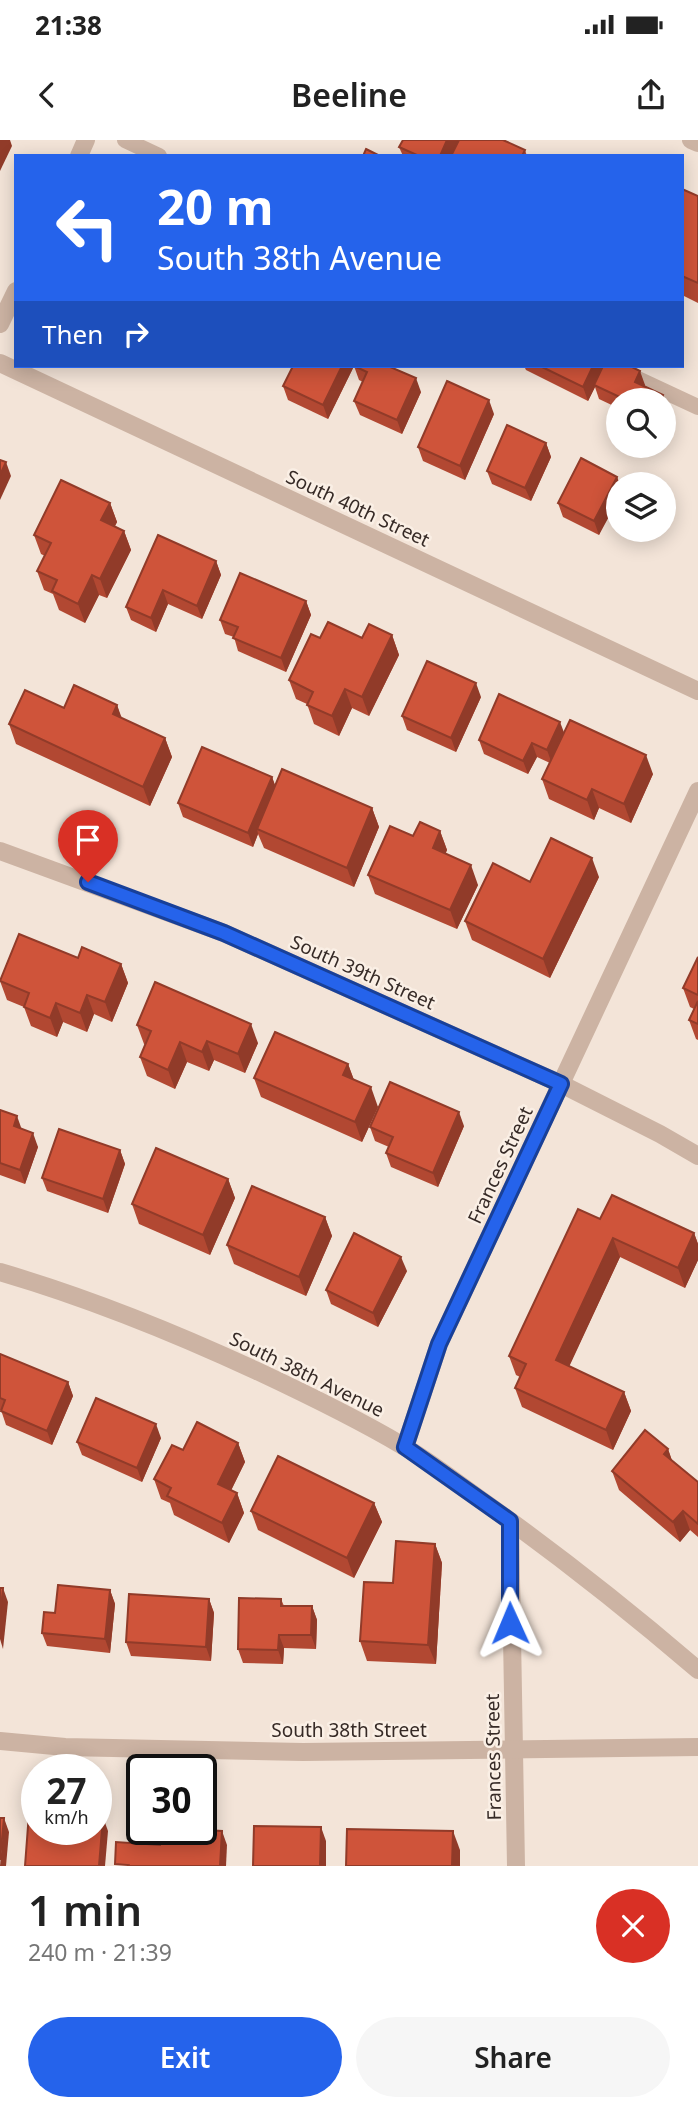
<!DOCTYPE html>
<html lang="en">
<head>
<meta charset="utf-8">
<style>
  :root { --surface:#fff; --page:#f6f6f6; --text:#222; --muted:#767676; --accent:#2563eb }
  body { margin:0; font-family:"Noto Sans",sans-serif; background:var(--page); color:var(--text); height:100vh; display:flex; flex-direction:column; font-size:26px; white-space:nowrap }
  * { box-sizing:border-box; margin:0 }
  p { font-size:23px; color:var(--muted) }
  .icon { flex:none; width:38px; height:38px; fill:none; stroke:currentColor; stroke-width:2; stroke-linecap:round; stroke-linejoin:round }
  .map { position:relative; height:1726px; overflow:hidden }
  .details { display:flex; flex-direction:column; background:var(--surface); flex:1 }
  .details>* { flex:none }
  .guide { position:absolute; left:14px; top:14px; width:670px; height:214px; border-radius:0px; box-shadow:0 4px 18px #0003; background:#2563eb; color:#fff; overflow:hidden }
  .buttons { position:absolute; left:606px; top:248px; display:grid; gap:14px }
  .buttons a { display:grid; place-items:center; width:70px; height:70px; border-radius:50%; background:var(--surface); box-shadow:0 4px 18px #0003; font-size:35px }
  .speed { position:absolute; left:21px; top:1614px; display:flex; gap:14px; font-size:35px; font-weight:700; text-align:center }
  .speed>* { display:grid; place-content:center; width:91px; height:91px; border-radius:50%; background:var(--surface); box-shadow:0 4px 18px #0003; line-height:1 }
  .speed small { font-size:18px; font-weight:400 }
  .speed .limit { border:4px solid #111; border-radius:10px; background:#fff; color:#111 }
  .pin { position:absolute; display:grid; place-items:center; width:60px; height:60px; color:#fff; margin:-72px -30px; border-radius:50% 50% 50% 0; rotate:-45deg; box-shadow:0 0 7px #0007 }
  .pin .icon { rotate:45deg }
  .me { position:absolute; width:77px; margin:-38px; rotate:359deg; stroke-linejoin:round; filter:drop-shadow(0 0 5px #0008) }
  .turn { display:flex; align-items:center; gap:24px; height:147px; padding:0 28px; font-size:32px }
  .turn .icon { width:91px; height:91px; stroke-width:2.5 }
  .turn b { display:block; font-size:49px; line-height:60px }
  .then { display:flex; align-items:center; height:66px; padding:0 28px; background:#0003; gap:14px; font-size:26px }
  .round { display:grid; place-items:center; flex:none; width:74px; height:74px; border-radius:37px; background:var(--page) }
  .overview { display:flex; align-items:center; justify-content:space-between; height:119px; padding:0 28px }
  h1 { font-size:42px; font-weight:600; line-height:52px }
  .button { display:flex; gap:14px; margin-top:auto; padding:14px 28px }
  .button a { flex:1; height:80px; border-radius:42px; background:var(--accent); color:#fff; font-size:28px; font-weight:600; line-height:80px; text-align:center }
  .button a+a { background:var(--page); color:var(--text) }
  .status { display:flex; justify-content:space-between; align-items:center; height:49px; padding:0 35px; background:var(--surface); direction:ltr }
  .status svg { height:19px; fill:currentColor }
  header { display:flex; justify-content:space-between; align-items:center; height:91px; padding:0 28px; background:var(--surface); font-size:32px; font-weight:600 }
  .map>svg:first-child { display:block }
</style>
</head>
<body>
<div class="status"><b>21:38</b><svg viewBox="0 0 49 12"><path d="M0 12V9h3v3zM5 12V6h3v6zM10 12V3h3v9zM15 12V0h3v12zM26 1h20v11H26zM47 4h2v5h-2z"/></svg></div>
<header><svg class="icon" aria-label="back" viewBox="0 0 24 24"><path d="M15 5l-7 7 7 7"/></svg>Beeline<svg class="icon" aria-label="share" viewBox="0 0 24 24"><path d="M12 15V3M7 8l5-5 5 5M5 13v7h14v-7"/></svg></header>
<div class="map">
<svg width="698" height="1726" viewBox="0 0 698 1726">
  <rect width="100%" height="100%" fill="#f3e4d8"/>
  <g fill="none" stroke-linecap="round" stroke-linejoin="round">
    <g stroke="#ccb3a3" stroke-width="16">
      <path d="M125,0L159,16"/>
      <path d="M610,226L698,267"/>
    </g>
    <g stroke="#ccb3a3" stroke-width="18">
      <path d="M691,0L698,3"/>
      <path d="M79,16L86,0"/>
      <path d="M0,184L16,151"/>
      <path d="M0,223L698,551"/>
      <path d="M0,711L224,793L561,944L660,994L698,1016"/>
      <path d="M0,1132C89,1158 173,1192 257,1231C306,1254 356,1278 403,1306C429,1321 453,1340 477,1357C553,1411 627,1469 698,1530"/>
      <path d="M405,1307L439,1204L698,651"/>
      <path d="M510,1381L516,1726"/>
      <path d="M0,1601L65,1607L303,1612L698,1607"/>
    </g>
  </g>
  <g fill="#b24832">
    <path d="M399,7L525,10L527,16H403Z"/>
    <path d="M682,49L698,56V163L682,155Z"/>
    <path d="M354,226L328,279L288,260L283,246Z"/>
    <path d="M354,226L421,252L402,294L360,275L354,261L363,242L359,240Z"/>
    <path d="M524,226H630L645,245V246L663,255L668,269L663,261H618V268L599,259L595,247L588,261L526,230Z"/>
    <path d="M494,274L465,340L423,321L418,307Z"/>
    <path d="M546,303L551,317L531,361L492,344L487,331Z"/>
    <path d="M617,337L620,345H618L599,395L563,377L558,363Z"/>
    <path d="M110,363L117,382L115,386L124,391L131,410L107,458L99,455L85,483L59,470L53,454L44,450L37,431L45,416L41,414L34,395Z"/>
    <path d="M216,421L221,435L202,479L168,464L156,492L131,480L126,467Z"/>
    <path d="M306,461L311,475L286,532L238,511L234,497L225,494L220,480Z"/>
    <path d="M392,495L399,515L369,576L352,568L339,596L314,584L307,564L296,559L289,540L320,498H362Z"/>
    <path d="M481,557L456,612L407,590L402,576Z"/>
    <path d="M117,565L121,578L165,598L172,617L150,666L16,604L9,584L64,568Z"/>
    <path d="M564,592L653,634L631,683L599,668L594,680L549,659L542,639L550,623L537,617L528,634L484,614L479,600Z"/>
    <path d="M272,637L275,646L372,668L379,687L354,747L264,708L258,694L253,707L183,677L178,663Z"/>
    <path d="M440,691L447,710L445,714L478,745L457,789L375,754L368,735L413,696Z"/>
    <path d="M599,737L550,838L472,800L465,781L530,742Z"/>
    <path d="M698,817V900L696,899L689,880L694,869L690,867L683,848Z"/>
    <path d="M78,818L121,824L128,843L112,882L94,874L87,892L63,882L57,897L31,886L24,867L7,860L0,841Z"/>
    <path d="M137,885L258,903L245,933L214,920L209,931L187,922L175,949L147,936L140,917L145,905L144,904Z"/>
    <path d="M348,924L354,940L378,967L362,1002L261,957L254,938Z"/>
    <path d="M0,970L22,989L38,1007L25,1044L0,1035Z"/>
    <path d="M464,986L438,1047L391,1027L386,1013L389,1007L375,1001L370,987Z"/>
    <path d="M120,1010L125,1024L108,1073L47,1051L42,1038Z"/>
    <path d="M228,1039L235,1058L210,1115L139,1084L132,1064Z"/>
    <path d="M325,1077L332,1096L306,1156L234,1124L227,1105Z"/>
    <path d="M600,1079L694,1093L698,1104V1120L685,1148L620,1117L569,1226L624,1252L631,1271L613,1310L522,1267L515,1248L520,1237L516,1235L509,1216Z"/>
    <path d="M407,1131L378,1187L331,1164L326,1150Z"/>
    <path d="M0,1214L68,1242L73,1256L52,1305L6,1285L1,1270H0Z"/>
    <path d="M161,1298L142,1342L82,1315L77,1302Z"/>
    <path d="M238,1303L245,1322L231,1350L237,1353L244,1373L229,1403L174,1375L170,1363L161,1359L154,1339L183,1310Z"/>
    <path d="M668,1309L672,1321L698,1342V1397L690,1390L680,1402L619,1350L612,1331Z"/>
    <path d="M374,1363L382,1382L354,1438L258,1390L251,1371Z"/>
    <path d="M435,1404L442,1423L436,1524L367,1521L360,1501L393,1443Z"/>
    <path d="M110,1450L115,1464L110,1513L47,1506L42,1493L55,1473Z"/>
    <path d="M209,1459L214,1473L211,1521L131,1516L126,1502Z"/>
    <path d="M281,1459L284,1466H312L317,1480L316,1509L284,1508L283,1524L243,1523L238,1509Z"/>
  </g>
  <g fill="#913b29">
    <path d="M0,0H10L12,6L0,31Z"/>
    <path d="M447,0H459L452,16H440Z"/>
    <path d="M342,226H354L328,279L323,265Z"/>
    <path d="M593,226H605L594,245L595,247L588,261L583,247Z"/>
    <path d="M640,231L645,245L640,255L635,242Z"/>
    <path d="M416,238L421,252L402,294L397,280Z"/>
    <path d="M663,255L668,269L663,278V261H660Z"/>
    <path d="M489,260L494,274L465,340L460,326Z"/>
    <path d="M546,303L551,317L531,361L525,348Z"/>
    <path d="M6,322L11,336L0,360V335Z"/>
    <path d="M617,337L620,345H618V360L599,395L594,381Z"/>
    <path d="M110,363L117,382L108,399L101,380Z"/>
    <path d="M124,391L131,410L107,458L100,439Z"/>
    <path d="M216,421L221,435L202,479L197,466Z"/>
    <path d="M92,435L99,455L85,483L78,464Z"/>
    <path d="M163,450L168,464L156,492L151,478Z"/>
    <path d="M306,461L311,475L286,532L281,518Z"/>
    <path d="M392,495L399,515L369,576L362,557Z"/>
    <path d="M476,543L481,557L456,612L451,598Z"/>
    <path d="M345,549L352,568L339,596L332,576Z"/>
    <path d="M117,565L124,584L113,574Z"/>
    <path d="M560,582L565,595L552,624L547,610Z"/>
    <path d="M165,598L172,617L150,666L143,647Z"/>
    <path d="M532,603L537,617L528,634L523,621Z"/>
    <path d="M646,615L653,634L631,683L624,664Z"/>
    <path d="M272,637L277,650L257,689L258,694L253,707L248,693Z"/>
    <path d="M592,649L599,668L594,680L587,660Z"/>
    <path d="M372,668L379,687L354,747L347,728Z"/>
    <path d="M440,691L447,710L440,727L433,708Z"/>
    <path d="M592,718L599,737L550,838L543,819Z"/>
    <path d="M471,725L478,745L457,789L450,770Z"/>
    <path d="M121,824L128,843L112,882L105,862Z"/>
    <path d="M87,855L94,874L87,892L80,873Z"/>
    <path d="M56,863L63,882L57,897L50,878Z"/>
    <path d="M251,884L258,903L245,933L238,914Z"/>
    <path d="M207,901L214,920L209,931L202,912Z"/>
    <path d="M180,902L187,922L175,949L168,930Z"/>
    <path d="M348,924L355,943L343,935Z"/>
    <path d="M371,947L378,967L362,1002L355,982Z"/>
    <path d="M459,972L464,986L438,1047L433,1033Z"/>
    <path d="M17,976L22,990L14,986Z"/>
    <path d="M33,993L38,1007L25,1044L20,1030Z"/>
    <path d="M120,1010L125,1024L108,1073L103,1059Z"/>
    <path d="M228,1039L235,1058L210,1115L203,1095Z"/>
    <path d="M325,1077L332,1096L306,1156L299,1137Z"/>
    <path d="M694,1093L698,1104V1120L685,1148L678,1128Z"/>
    <path d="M613,1098L620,1117L563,1240L556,1220Z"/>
    <path d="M401,1117L407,1131L378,1187L373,1173Z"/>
    <path d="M68,1242L73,1256L52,1305L47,1291Z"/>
    <path d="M624,1252L631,1271L613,1310L606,1290Z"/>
    <path d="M156,1284L161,1298L142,1342L137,1328Z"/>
    <path d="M238,1303L245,1322L225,1363L218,1344Z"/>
    <path d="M668,1309L675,1329L664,1314Z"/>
    <path d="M237,1353L244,1373L229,1403L222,1383Z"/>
    <path d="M374,1363L382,1382L354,1438L347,1418Z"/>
    <path d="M683,1371L690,1390L680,1402L673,1382Z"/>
    <path d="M435,1404L442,1423L436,1524L428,1505Z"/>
    <path d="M3,1448L8,1462L3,1509L0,1499V1477Z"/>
    <path d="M110,1450L115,1464L110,1513L105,1499Z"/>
    <path d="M209,1459L214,1473L211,1521L206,1507Z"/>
    <path d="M312,1466L317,1480L316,1509L311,1495Z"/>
    <path d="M279,1495L284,1508L283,1524L278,1510Z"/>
    <path d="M103,1677L108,1691L105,1726H99Z"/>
    <path d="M4,1678L9,1692L6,1726H0Z"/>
    <path d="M321,1687L326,1701V1726H320Z"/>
    <path d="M222,1691L227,1705L226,1726H220Z"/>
    <path d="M453,1691L460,1710V1726H452Z"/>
  </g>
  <g fill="#cf543a" stroke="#913b29" stroke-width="2">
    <path d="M403,0H447L440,16H419L399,7Z"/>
    <path d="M459,0H503L525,10L522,16H451Z"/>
    <path d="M366,9L380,16H363Z"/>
    <path d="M682,49L698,56V143L682,136Z"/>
    <path d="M293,226H342L323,265L283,246Z"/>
    <path d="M354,226H388L416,238L397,280L354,261L367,232Z"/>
    <path d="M540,226H593L583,247Z"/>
    <path d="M603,226H630L640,231L635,242L663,255L660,261H623L624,259L594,245Z"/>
    <path d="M447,241L489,260L460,326L418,307Z"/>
    <path d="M507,285L546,303L525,348L487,331Z"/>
    <path d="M581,318L617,337L594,381L558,363Z"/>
    <path d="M0,320L6,322L0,335Z"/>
    <path d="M61,340L110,363L101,380L124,391L100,439L92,435L78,464L52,451L57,440L37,431L51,403L34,395Z"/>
    <path d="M158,395L216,421L197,466L163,450L151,478L126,467Z"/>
    <path d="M240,433L306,461L281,518L233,498L238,487L220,480Z"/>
    <path d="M328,482L362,498L369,484L392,495L362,557L345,549L332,576L307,565L313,552L289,540L311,494L320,498Z"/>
    <path d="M427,521L476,543L451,598L402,576Z"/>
    <path d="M74,545L117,565L113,574L165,598L143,647L9,584L25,550L64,568Z"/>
    <path d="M499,554L560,582L547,610L532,603L523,621L479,600Z"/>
    <path d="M570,580L646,615L624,664L592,649L587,660L542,639Z"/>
    <path d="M202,607L272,637L248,693L178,663Z"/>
    <path d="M282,629L372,668L347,728L257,689Z"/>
    <path d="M420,682L440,691L433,708L471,725L450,770L368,735L390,686L413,696Z"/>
    <path d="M551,698L592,718L543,819L465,781L493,723L530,742Z"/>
    <path d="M19,794L78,818L82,807L121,824L105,862L87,855L80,873L56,863L50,878L24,867L29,853L0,841Z"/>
    <path d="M698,817V855L683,848Z"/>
    <path d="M155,842L251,884L238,914L207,901L202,912L180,902L168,930L140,917L151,891L137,885Z"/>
    <path d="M698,861V884L689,880Z"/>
    <path d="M275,892L348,924L343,935L371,947L355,982L254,938Z"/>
    <path d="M390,942L459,972L433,1033L386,1013L393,997L370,987Z"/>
    <path d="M0,970L17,976L14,986L33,993L20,1030L0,1023Z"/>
    <path d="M59,989L120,1010L103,1059L42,1038Z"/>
    <path d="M156,1008L228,1039L203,1095L132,1064Z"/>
    <path d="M252,1046L325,1077L299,1137L227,1105Z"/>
    <path d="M612,1055L694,1093L678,1128L613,1098L556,1220L624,1252L606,1290L515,1248L526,1224L509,1216L578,1069L600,1079Z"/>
    <path d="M354,1093L401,1117L373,1173L326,1150Z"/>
    <path d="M0,1214L68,1242L47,1291L1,1271L5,1260L0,1258Z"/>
    <path d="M96,1258L156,1284L137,1328L77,1302Z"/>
    <path d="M197,1282L238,1303L218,1344L237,1353L222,1383L167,1356L171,1348L154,1339L172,1305L183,1310Z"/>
    <path d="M645,1290L668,1309L664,1314L698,1342V1384L683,1371L673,1382L612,1331Z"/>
    <path d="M278,1316L374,1363L347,1418L251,1371Z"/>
    <path d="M396,1401L435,1404L428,1505L360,1501L364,1442L393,1443Z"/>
    <path d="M58,1445L110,1450L105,1499L42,1493L44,1472L55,1473Z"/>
    <path d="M0,1448H3L0,1477Z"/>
    <path d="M129,1454L209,1459L206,1507L126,1502Z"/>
    <path d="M239,1458L281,1459V1466H312L311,1495H279L278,1510L238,1509Z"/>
    <path d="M29,1673H37V1689H96V1677H103L99,1726H25Z"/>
    <path d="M0,1678H4L0,1720Z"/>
    <path d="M201,1684H205L204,1690L222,1691L220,1726H127L128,1725L115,1724L116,1702L160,1705L161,1689H201Z"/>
    <path d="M254,1686L321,1687L320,1726H253Z"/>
    <path d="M347,1689L453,1691L452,1726H346Z"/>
  </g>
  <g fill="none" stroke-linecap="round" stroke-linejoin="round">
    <defs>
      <path id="route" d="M88,742L224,793L561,944L439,1204L405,1307L510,1381V1483"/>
    </defs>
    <use href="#route" stroke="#184099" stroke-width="18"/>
    <use href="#route" stroke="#2563eb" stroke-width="12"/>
  </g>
  <g text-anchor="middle" stroke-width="5" stroke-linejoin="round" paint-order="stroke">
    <g font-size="19" fill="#362a26" stroke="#faefe5">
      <text transform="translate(358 368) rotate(25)" y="7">South 40th Street</text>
      <text transform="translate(363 832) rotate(24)" y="7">South 39th Street</text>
      <text transform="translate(500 1025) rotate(-65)" y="7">Frances Street</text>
      <text transform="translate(307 1234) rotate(26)" y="7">South 38th Avenue</text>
      <text x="349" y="1597">South 38th Street</text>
      <text transform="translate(493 1617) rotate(-91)" y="7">Frances Street</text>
    </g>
  </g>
</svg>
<div class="buttons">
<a><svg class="icon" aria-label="search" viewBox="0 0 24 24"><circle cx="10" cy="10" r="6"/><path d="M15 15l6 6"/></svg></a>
<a><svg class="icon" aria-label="layers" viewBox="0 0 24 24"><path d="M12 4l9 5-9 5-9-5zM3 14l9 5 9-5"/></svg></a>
</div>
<div class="speed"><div>27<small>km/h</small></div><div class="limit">30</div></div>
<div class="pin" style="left:88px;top:742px;background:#d93025"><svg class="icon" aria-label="arrive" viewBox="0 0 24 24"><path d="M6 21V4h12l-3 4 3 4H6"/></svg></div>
<svg class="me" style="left:510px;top:1483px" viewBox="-20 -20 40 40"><path d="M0-17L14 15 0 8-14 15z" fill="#2563eb" stroke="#fff" stroke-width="4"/></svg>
<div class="guide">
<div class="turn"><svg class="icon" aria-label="left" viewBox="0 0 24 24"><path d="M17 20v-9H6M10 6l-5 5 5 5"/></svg><div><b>20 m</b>South 38th Avenue</div></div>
<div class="then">Then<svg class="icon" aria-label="right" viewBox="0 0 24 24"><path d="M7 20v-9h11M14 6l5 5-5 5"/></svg></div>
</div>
</div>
<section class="details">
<div class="overview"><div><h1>1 min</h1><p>240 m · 21:39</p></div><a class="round" style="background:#d93025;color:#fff"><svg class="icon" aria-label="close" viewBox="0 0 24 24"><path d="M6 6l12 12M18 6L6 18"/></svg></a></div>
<div class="button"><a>Exit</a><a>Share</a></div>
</section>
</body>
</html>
